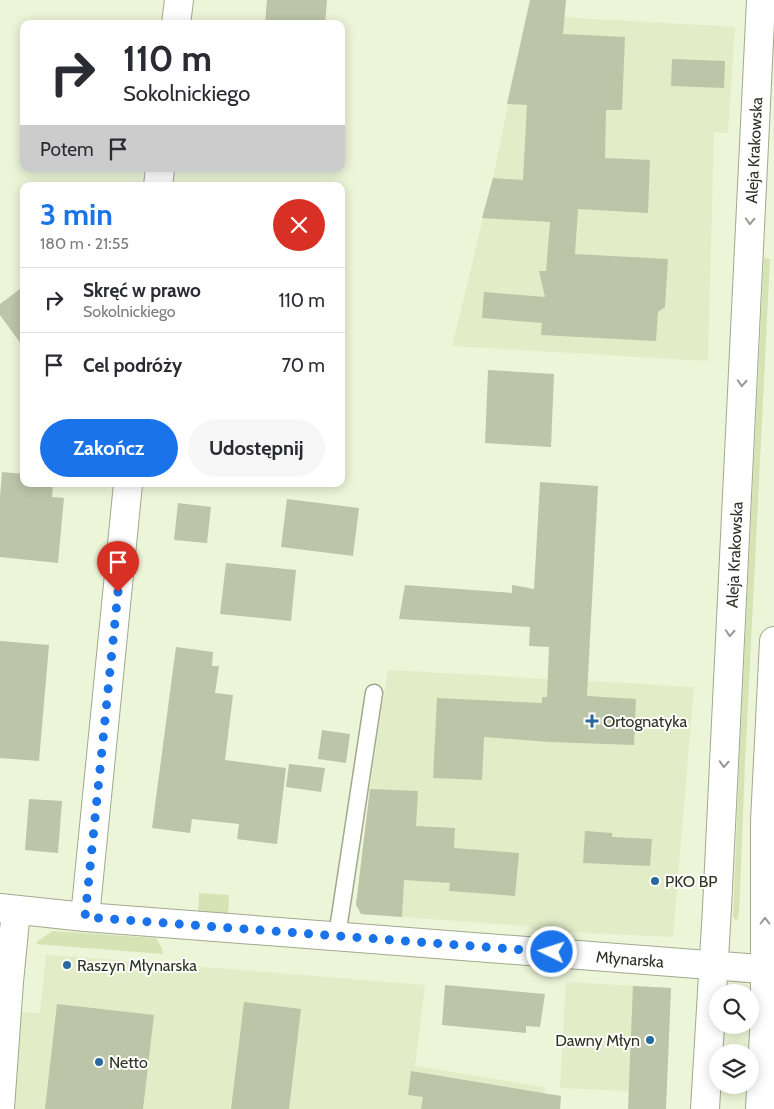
<!DOCTYPE html>
<html lang="pl">
<head>
<meta charset="utf-8">
<style>
  :root { --surface:#fff; --page:#f7f7f7; --text:#2b2b33; --muted:#7c7c81; --line:#e1e1e2; --accent:#1a73e8 }
  body { margin:0; font-family:Cabin,sans-serif; background:var(--page); color:var(--text); height:100vh; display:flex; flex-direction:column; font-size:19px; white-space:nowrap }
  * { box-sizing:border-box; margin:0 }
  p { font-size:16px; color:var(--muted) }
  .icon { flex:none; width:28px; height:28px; fill:none; stroke:currentColor; stroke-width:2; stroke-linecap:round; stroke-linejoin:round }
  .map { position:relative; flex:1; overflow:hidden }
  .details { position:absolute; left:20px; top:182px; width:325px; height:305px; display:flex; flex-direction:column; background:var(--surface); border-radius:10px; box-shadow:0 2px 12px #0003 }
  .details>* { flex:none }
  .guide { position:absolute; left:20px; top:20px; width:325px; height:152px; border-radius:10px; box-shadow:0 2px 12px #0003; background:#fff; color:var(--text); overflow:hidden }
  .tools { position:absolute; left:709px; top:984px; display:grid; gap:10px }
  .tools a { display:grid; place-items:center; width:50px; height:50px; border-radius:50%; background:var(--surface); box-shadow:0 2px 12px #0003; font-size:25px }
  .pin { position:absolute; display:grid; place-items:center; width:42px; height:42px; color:#fff; margin:-51px -21px; border-radius:50% 50% 50% 0; rotate:-45deg; box-shadow:0 0 5px #0007 }
  .pin .icon { rotate:45deg }
  .me { position:absolute; width:55px; margin:-28px; rotate:274deg; stroke-linejoin:round; filter:drop-shadow(0 0 4px #0008) }
  .turn { display:flex; align-items:center; gap:18px; height:105px; padding:0 20px; font-size:22px }
  .turn .icon { width:65px; height:65px; stroke-width:2.5 }
  .turn b { display:block; font-size:35px; line-height:42px }
  .then { display:flex; align-items:center; height:48px; padding:0 20px; background:#0003; gap:10px; font-size:19px }
  .round { display:grid; place-items:center; flex:none; width:52px; height:52px; border-radius:26px; background:var(--page) }
  .summary { display:flex; align-items:center; justify-content:space-between; height:85px; padding:0 20px }
  h1 { font-size:30px; font-weight:700; line-height:38px; color:var(--accent) }
  .cta { display:flex; gap:10px; margin-top:auto; padding:10px 20px }
  .cta a { flex:1; height:58px; border-radius:30px; background:var(--accent); color:#fff; font-size:20px; font-weight:700; line-height:58px; text-align:center }
  .cta a+a { background:var(--page); color:var(--text) }
  ul { padding:0; list-style:none }
  li { display:flex; align-items:center; gap:15px; height:65px; padding:0 20px; border-top:1px solid var(--line) }
  li div { flex:1 }
  li b { display:block; font-size:19px }
  li em { font-style:normal }
  .map>svg:first-child { display:block }
</style>
</head>
<body>
<div class="map">
<svg width="774" height="1109" viewBox="0 0 774 1109">
  <rect width="100%" height="100%" fill="#ecf5d7"/>
  <g fill="#e2ecc7">
    <path d="M527,13L561,17L735,27L728,133L714,132L708,361L452,346L493,178Z"/>
    <path d="M388,670L694,687L673,937L532,930L527,926L361,914L356,905L369,795Z"/>
    <path d="M46,955L79,957L425,985L415,1066L545,1087L543,1109H11L19,1012L40,1013Z"/>
    <path d="M566,982L671,988L666,1093L560,1088Z"/>
  </g>
  <g fill="#d6e3b5">
    <path d="M764,258L770,259L745,764L739,913L738,919L735,920L733,916L740,743Z"/>
    <path d="M199,893L229,895L228,916L198,914Z"/>
    <path d="M53,931L156,938L162,948L163,954L36,944L39,940Z"/>
  </g>
  <g fill="#bcc5a8">
    <path d="M267,0H327L325,24H265Z"/>
    <path d="M530,0H566L563,34L625,37L622,110H606L605,158L650,160L648,213L578,209L575,254L668,259L665,307L658,312L656,341L541,335L542,323L482,318L484,292L545,297L539,271H546L550,222L482,218L493,178L523,180L527,105L507,104Z"/>
    <path d="M672,59L725,61L724,88L671,86Z"/>
    <path d="M24,286V348L0,315V304Z"/>
    <path d="M488,370L554,374L551,447L485,443Z"/>
    <path d="M2,472L24,474V484H53L52,497L64,498L58,563L0,557V497Z"/>
    <path d="M540,482L598,486L587,696L636,699L634,745L550,742L484,737L482,780L433,778L437,698L542,703V697H547L549,647L529,646L530,627L399,619L405,585L512,593V585L534,589Z"/>
    <path d="M287,499L359,508L353,556L281,547Z"/>
    <path d="M178,503L211,507L207,543L174,540Z"/>
    <path d="M226,563L296,570L291,621L220,614Z"/>
    <path d="M0,641L49,645L39,761L0,758Z"/>
    <path d="M176,647L213,652L212,666H219L215,693L233,695L225,760L286,768L277,844L237,839L239,824L192,819L190,833L152,828Z"/>
    <path d="M322,730L350,734L346,763L318,759Z"/>
    <path d="M289,764L325,768L321,792L286,787Z"/>
    <path d="M370,789L418,791L416,826L455,828L454,848L519,853L515,896L449,891L450,883L404,880L402,917L361,914L356,905Z"/>
    <path d="M29,799L62,801L58,853L25,850Z"/>
    <path d="M585,831L612,833V837L652,839L650,866L583,863Z"/>
    <path d="M445,985L545,994L540,1027L526,1026V1033L442,1025Z"/>
    <path d="M633,986L671,988L666,1109H628Z"/>
    <path d="M244,1002L301,1009L289,1109H231Z"/>
    <path d="M57,1004L154,1015L143,1109H45Z"/>
    <path d="M411,1071L561,1096L560,1109H421L423,1097L408,1095Z"/>
  </g>
  <g fill="none" stroke-linecap="round" stroke-linejoin="round">
    <defs>
      <path id="lane" d="M337,936L374,693"/>
      <g id="street">
        <path d="M176,24L179,0"/>
        <path d="M158,186L160,169"/>
        <path id="s1" d="M0,908L85,917L774,970"/>
        <path d="M85,917L128,484"/>
        <path d="M0,1108L9,982L16,910"/>
      </g>
      <g id="secondary">
        <path id="s2" d="M705,1109L717,908L761,0"/>
        <path d="M760,1109L765,1013V821L774,641"/>
      </g>
    </defs>
    <use href="#lane" stroke="#a1a98d" stroke-width="19"/>
    <use href="#street" stroke="#a1a98d" stroke-width="30"/>
    <use href="#secondary" stroke="#a1a98d" stroke-width="30"/>
    <use href="#lane" stroke="#fff" stroke-width="16"/>
    <use href="#street" stroke="#fff" stroke-width="28"/>
    <use href="#secondary" stroke="#fff" stroke-width="28"/>
  </g>
  <defs><path id="oneway-chevron" d="M-2-3.5L2.5 0L-2 3.5" fill="none" stroke-width="1.6" stroke-linecap="round" stroke-linejoin="round" transform="scale(1.25)"/></defs>
  <g stroke="#979893">
    <use href="#oneway-chevron" transform="translate(750 221) rotate(93)"/>
    <use href="#oneway-chevron" transform="translate(742 383) rotate(93)"/>
    <use href="#oneway-chevron" transform="translate(730 633) rotate(93)"/>
    <use href="#oneway-chevron" transform="translate(724 764) rotate(93)"/>
    <use href="#oneway-chevron" transform="translate(765 921) rotate(-90)"/>
  </g>
  <g fill="none" stroke-linecap="round" stroke-linejoin="round">
    <path stroke="#1a73e8" stroke-width="9" stroke-dasharray="0 16.2" d="M118,592L85,917L552,952"/>
  </g>
  <g fill="#2b689f" stroke="#fdfff9" stroke-width="2">
    <path d="M589.5 713.5h5v5h5v5h-5v5h-5v-5h-5v-5h5z"/>
    <circle cx="655" cy="881" r="5"/>
    <circle cx="67" cy="965" r="5"/>
    <circle cx="650" cy="1040" r="5"/>
    <circle cx="99" cy="1062" r="5"/>
  </g>
  <g text-anchor="middle" stroke-width="4" stroke-linejoin="round" paint-order="stroke">
    <g font-size="16" fill="#2f3227" stroke="#fdfff9">
      <text dy="6" stroke="none"><textPath href="#s2" startOffset="960">Aleja Krakowska</textPath></text>
      <text dy="6" stroke="none"><textPath href="#s2" startOffset="555">Aleja Krakowska</textPath></text>
      <text dy="6" stroke="none"><textPath href="#s1" startOffset="632">Młynarska</textPath></text>
    </g>
    <g font-size="16" fill="#2f3227" stroke="#fdfff9" text-anchor="start">
      <text x="603" y="727">Ortognatyka</text>
      <text x="665" y="887">PKO BP</text>
      <text x="77" y="971">Raszyn Młynarska</text>
      <text x="640" y="1046" text-anchor="end">Dawny Młyn</text>
      <text x="109" y="1068">Netto</text>
    </g>
  </g>
</svg>
<div class="tools">
<a><svg class="icon" aria-label="search" viewBox="0 0 24 24"><circle cx="10" cy="10" r="6"/><path d="M15 15l6 6"/></svg></a>
<a><svg class="icon" aria-label="layers" viewBox="0 0 24 24"><path d="M12 4l9 5-9 5-9-5zM3 14l9 5 9-5"/></svg></a>
</div>
<div class="pin" style="left:118px;top:592px;background:#d93025"><svg class="icon" aria-label="arrive" viewBox="0 0 24 24"><path d="M6 21V4h12l-3 4 3 4H6"/></svg></div>
<svg class="me" style="left:552px;top:952px" viewBox="-20 -20 40 40"><circle r="17" fill="#1a73e8" stroke="#fff" stroke-width="3"/><path d="M0-11L8 9 0 5-8 9z" fill="#fff"/></svg>
<div class="guide">
<div class="turn"><svg class="icon" aria-label="right" viewBox="0 0 24 24"><path d="M7 20v-9h11M14 6l5 5-5 5"/></svg><div><b>110 m</b>Sokolnickiego</div></div>
<div class="then">Potem<svg class="icon" aria-label="arrive" viewBox="0 0 24 24"><path d="M6 21V4h12l-3 4 3 4H6"/></svg></div>
</div>
<section class="details">
<div class="summary"><div><h1>3 min</h1><p>180 m · 21:55</p></div><a class="round" style="background:#d93025;color:#fff"><svg class="icon" aria-label="close" viewBox="0 0 24 24"><path d="M6 6l12 12M18 6L6 18"/></svg></a></div>
<ul>
<li><svg class="icon" aria-label="right" viewBox="0 0 24 24"><path d="M7 20v-9h11M14 6l5 5-5 5"/></svg><div><b>Skręć w prawo</b><p>Sokolnickiego</p></div><em>110 m</em></li>
<li><svg class="icon" aria-label="arrive" viewBox="0 0 24 24"><path d="M6 21V4h12l-3 4 3 4H6"/></svg><div><b>Cel podróży</b></div><em>70 m</em></li>
</ul>
<div class="cta"><a>Zakończ</a><a>Udostępnij</a></div>
</section>
</div>
</body>
</html>
